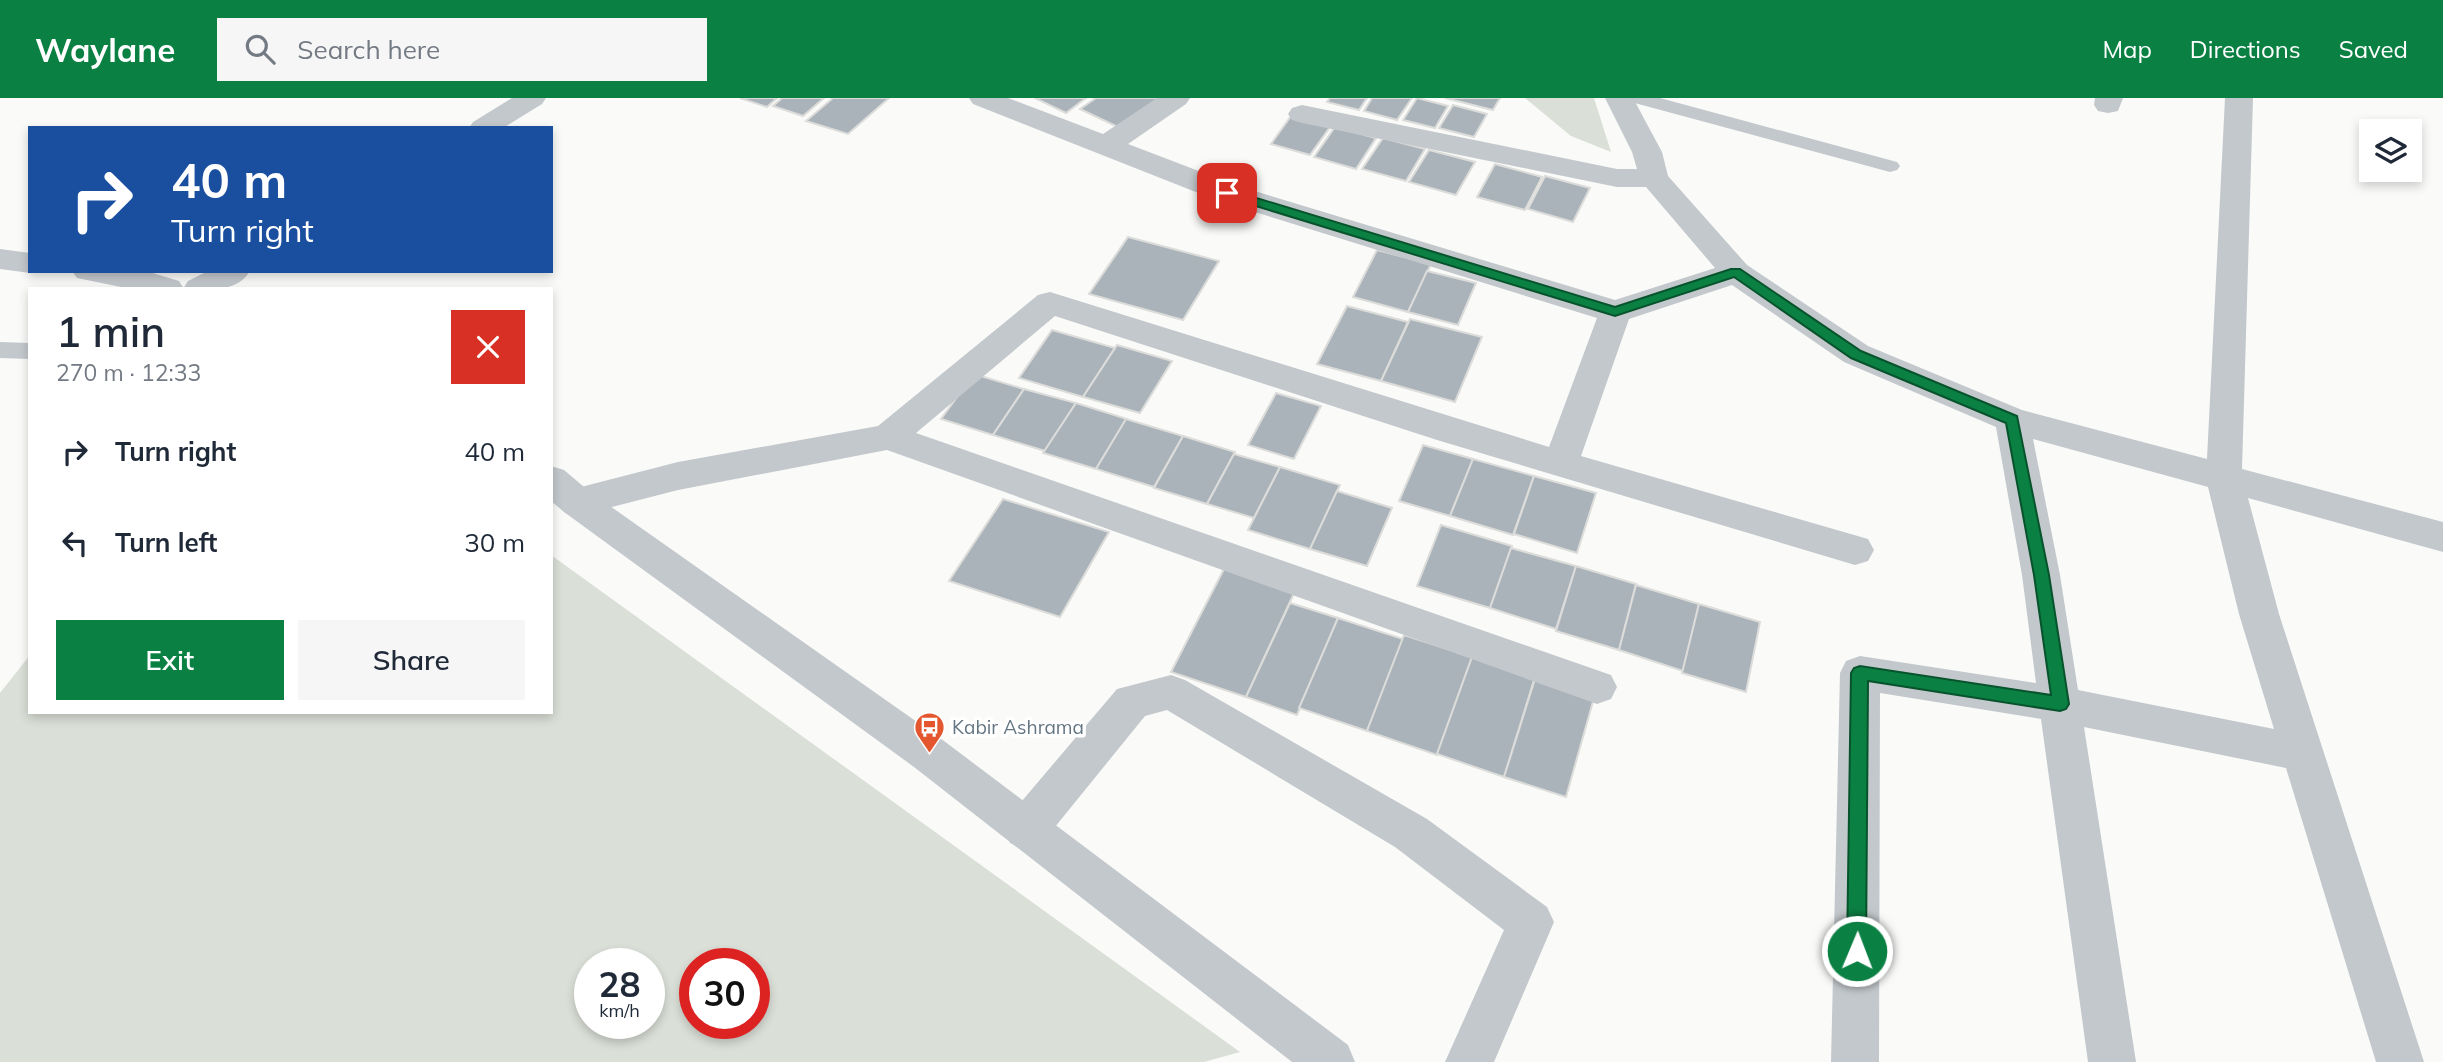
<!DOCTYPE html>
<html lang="en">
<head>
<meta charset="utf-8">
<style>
  :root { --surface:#fff; --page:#f6f6f7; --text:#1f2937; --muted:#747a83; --accent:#0b8043 }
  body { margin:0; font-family:Mulish,sans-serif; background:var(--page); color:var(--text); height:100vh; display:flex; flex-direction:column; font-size:26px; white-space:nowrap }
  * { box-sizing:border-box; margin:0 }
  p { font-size:23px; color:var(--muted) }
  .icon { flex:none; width:38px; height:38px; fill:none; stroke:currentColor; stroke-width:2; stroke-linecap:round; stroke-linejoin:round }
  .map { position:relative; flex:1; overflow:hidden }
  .sheet { position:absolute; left:28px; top:189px; width:525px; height:427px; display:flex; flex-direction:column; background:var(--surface); border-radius:0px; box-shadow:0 4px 10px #0003 }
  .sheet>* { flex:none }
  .guide { position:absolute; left:28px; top:28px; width:525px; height:147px; border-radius:0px; box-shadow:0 4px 10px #0003; background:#1a4fa0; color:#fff; overflow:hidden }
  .fabs { position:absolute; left:2359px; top:21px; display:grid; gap:14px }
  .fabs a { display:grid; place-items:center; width:63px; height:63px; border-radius:0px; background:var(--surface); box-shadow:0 4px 10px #0003; font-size:35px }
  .speed { position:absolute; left:574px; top:850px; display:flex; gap:14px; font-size:35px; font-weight:700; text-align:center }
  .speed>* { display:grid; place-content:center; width:91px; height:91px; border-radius:50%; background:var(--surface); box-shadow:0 4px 10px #0003; line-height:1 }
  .speed small { font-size:18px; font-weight:400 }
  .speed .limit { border:10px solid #d22; background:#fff; color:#111 }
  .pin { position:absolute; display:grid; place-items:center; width:60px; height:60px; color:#fff; margin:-30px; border-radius:14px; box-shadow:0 4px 10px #0006 }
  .me { position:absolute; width:77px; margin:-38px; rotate:1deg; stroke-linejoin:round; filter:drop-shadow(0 0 5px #0008) }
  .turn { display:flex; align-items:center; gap:24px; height:147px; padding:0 28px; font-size:32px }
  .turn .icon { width:91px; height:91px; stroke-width:2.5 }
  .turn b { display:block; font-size:49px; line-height:60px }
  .round { display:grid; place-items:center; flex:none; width:74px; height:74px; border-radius:0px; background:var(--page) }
  .headline { display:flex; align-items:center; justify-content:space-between; height:119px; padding:0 28px }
  h1 { font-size:42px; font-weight:600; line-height:52px }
  .action { display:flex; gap:14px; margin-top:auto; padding:14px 28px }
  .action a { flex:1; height:80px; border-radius:0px; background:var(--accent); color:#fff; font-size:28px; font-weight:600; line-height:80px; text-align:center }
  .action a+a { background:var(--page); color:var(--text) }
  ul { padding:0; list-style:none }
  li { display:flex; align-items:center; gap:21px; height:91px; padding:0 28px }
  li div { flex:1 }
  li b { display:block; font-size:26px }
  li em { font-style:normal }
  header { display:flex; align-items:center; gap:42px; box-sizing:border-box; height:98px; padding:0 35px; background:var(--accent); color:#fff }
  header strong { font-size:33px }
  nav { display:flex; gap:38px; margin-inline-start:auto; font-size:24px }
  .search { width:490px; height:63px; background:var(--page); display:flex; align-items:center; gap:18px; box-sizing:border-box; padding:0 24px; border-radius:0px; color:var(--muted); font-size:26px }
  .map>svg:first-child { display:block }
</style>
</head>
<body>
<header>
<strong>Waylane</strong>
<div class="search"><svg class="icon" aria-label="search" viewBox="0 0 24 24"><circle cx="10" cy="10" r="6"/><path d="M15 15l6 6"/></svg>Search here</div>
<nav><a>Map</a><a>Directions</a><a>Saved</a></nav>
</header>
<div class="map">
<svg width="2443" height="964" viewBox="0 0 2443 964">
  <rect width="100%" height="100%" fill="#fafaf8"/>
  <g fill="#dadfd7" fill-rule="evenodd">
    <path d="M1525,0H1594L1611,54L1571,38Z"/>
    <path d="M551,457L1240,954L1204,964H0V595L30,557V614H551ZM590,866H649V926H590ZM695,866H754V926H695Z"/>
  </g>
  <g fill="#aab3b9" stroke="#dcdcda" stroke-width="2">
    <path d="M740,0H777L767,9Z"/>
    <path d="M782,0H824L803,18L773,8Z"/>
    <path d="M833,0H889L848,36L806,23Z"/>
    <path d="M1035,0H1086L1066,15Z"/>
    <path d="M1096,0H1162L1120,30L1080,11Z"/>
    <path d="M1330,0H1367L1359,12L1327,4Z"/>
    <path d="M1372,0H1412L1397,22L1364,13Z"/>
    <path d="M1417,0L1448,8L1435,30L1403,22Z"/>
    <path d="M1445,0H1500L1493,12Z"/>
    <path d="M1453,7L1487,16L1474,39L1439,30Z"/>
    <path d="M1291,18L1330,29L1310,57L1271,46Z"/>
    <path d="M1335,29L1376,40L1356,71L1314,59Z"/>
    <path d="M1383,40L1425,51L1406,83L1362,71Z"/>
    <path d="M1429,52L1475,64L1456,97L1409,84Z"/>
    <path d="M1495,66L1542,79L1525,112L1477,99Z"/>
    <path d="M1545,78L1590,90L1573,124L1528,111Z"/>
    <path d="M1128,139L1219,163L1183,222L1089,196Z"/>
    <path d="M1377,152L1431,166L1408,214L1353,199Z"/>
    <path d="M1427,173L1476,185L1458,227L1408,214Z"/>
    <path d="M1347,208L1408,224L1381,283L1317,266Z"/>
    <path d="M1410,221L1482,239L1455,304L1381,283Z"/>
    <path d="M1052,232L1115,250L1083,299L1019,280Z"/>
    <path d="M1117,247L1172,263L1140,315L1083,299Z"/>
    <path d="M974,276L1024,291L993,337L941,321Z"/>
    <path d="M1024,291L1076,305L1045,353L993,337Z"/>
    <path d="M1276,295L1321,308L1294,361L1248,347Z"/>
    <path d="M1076,305L1127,321L1096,371L1043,355Z"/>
    <path d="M1126,321L1183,338L1154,389L1096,371Z"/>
    <path d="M1183,338L1235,354L1207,406L1154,390Z"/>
    <path d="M1423,347L1473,361L1450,418L1399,403Z"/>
    <path d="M1234,356L1280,369L1254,420L1207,406Z"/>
    <path d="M1473,361L1534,378L1513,437L1450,418Z"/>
    <path d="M1280,369L1340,387L1310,451L1248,432Z"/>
    <path d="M1534,378L1596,395L1577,455L1514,436Z"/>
    <path d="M1337,393L1392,410L1367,468L1310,451Z"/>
    <path d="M1003,401L1109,434L1060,519L949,483Z"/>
    <path d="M1441,427L1512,448L1490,510L1417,488Z"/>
    <path d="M1511,450L1576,468L1556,531L1490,510Z"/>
    <path d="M1576,468L1636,486L1619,552L1556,533Z"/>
    <path d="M1224,471L1295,493L1246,599L1171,574Z"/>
    <path d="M1636,487L1699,506L1683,573L1619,552Z"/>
    <path d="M1290,505L1338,520L1297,617L1246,599Z"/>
    <path d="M1699,506L1760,524L1746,594L1682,575Z"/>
    <path d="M1338,520L1403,541L1367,633L1299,610Z"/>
    <path d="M1404,537L1472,559L1437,657L1367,633Z"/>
    <path d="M1472,559L1535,579L1504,679L1437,656Z"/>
    <path d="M1535,581L1594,600L1566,699L1504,679Z"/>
  </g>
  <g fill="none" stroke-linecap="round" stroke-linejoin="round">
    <g fill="#c3c8cc" fill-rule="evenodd">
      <path d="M1628,0H1660L1897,64L1900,68L1897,72L1890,74L1631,4Z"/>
      <path d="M0,244L30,245V261L0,260Z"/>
    </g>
    <g fill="#c3c8cc" fill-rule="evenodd">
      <path d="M512,0H546L542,6L503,30H469L473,24Z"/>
      <path d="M969,0H1008L1103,36L1157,0H1190L1186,6L1128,46L1238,88L1615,202L1715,170L1646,89H1617L1302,25L1292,22L1288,16L1292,10L1302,7L1617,71H1637L1632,54L1605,0H1633L1662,54L1668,78L1747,167L1868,248L2022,312L2207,361L2225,0H2253L2242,371L2443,424V454L2248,400L2279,516L2424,964H2376L2286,670L2084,629L2136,964H2088L2041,621L1880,595L1879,964H1831L1840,575L1846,563L1860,558L2036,585L2022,477L1996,329L1844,264L1732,187L1629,221L1581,358L1868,441L1874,452L1868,463L1855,467L1437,342L1055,218L916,335L1611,577L1617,589L1611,601L1597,606L887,352L678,392L577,418L564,414L559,404L564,394L577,390L678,364L878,328L1038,197L1050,194L1549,349L1597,220L1216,102L973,6ZM2033,341L2208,389L2239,516L2274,631L2078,592L2060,477Z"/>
      <path d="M2095,0H2123L2118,13L2108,15L2098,13L2094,7Z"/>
      <path d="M208,173H250C236,196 206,191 183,191L188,183Z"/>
      <path d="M1171,577L1185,582L1427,721L1547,809L1554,824L1494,964H1445L1504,832L1395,749L1167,612L1145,618L1042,745L1026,751L1010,745L1004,731L1010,717L1117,591Z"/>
    </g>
    <g fill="#c3c8cc" fill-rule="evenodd">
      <path d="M0,151L30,155V173H38L30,175L0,171Z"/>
      <path d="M72,173H146L179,183L184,191H131L77,180Z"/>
      <path d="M551,368L564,372L590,394L944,643L1348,947L1355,964H1292L914,669L564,414L551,403Z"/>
    </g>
  </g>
  <path fill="#0b8043" stroke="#07532c" stroke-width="2" d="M1227,91L1615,209L1731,171H1740L1861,253L2017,318L2049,477L2069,606L2066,611L2060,613L1868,583L1866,853L1863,859L1857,862L1850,859L1847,853L1851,575L1854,570L1860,568L2051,597L2034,477L2006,325L1851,260L1734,179L1615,218L1223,98L1221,95Z"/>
  <defs>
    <symbol id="bus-pin" viewBox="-11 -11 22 30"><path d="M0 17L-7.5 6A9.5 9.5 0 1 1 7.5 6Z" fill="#e4572e" stroke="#fff"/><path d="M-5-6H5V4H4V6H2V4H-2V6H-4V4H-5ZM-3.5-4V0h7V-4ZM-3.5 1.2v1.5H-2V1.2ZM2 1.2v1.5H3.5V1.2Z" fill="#fff"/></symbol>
  </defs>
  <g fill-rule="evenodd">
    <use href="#bus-pin" x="912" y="612" width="35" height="47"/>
  </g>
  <g text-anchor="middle" stroke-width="7" stroke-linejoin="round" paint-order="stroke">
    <g font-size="19" fill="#657683" stroke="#fff" text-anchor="start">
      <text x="952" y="636">Kabir Ashrama</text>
    </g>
  </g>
</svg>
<div class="fabs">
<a><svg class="icon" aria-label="layers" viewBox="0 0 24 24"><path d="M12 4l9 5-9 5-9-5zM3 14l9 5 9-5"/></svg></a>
</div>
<div class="speed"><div>28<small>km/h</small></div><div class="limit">30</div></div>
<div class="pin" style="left:1227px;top:95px;background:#d93025"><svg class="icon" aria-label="arrive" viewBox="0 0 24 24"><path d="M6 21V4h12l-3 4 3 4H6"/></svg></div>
<svg class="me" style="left:1857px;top:853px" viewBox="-20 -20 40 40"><circle r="17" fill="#0b8043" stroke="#fff" stroke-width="3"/><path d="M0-11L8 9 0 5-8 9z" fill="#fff"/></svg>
<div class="guide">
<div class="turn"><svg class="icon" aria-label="right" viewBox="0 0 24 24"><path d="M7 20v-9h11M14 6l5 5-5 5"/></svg><div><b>40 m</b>Turn right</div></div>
</div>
<section class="sheet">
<div class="headline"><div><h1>1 min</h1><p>270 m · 12:33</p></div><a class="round" style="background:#d93025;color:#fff"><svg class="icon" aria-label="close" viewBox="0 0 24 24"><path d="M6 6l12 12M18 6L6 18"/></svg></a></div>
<ul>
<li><svg class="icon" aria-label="right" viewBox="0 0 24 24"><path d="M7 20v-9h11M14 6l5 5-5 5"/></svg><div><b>Turn right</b></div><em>40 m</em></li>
<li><svg class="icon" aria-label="left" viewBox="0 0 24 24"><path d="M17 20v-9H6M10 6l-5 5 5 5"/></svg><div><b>Turn left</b></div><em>30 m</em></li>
</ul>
<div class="action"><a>Exit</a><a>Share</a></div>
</section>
</div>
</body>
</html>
